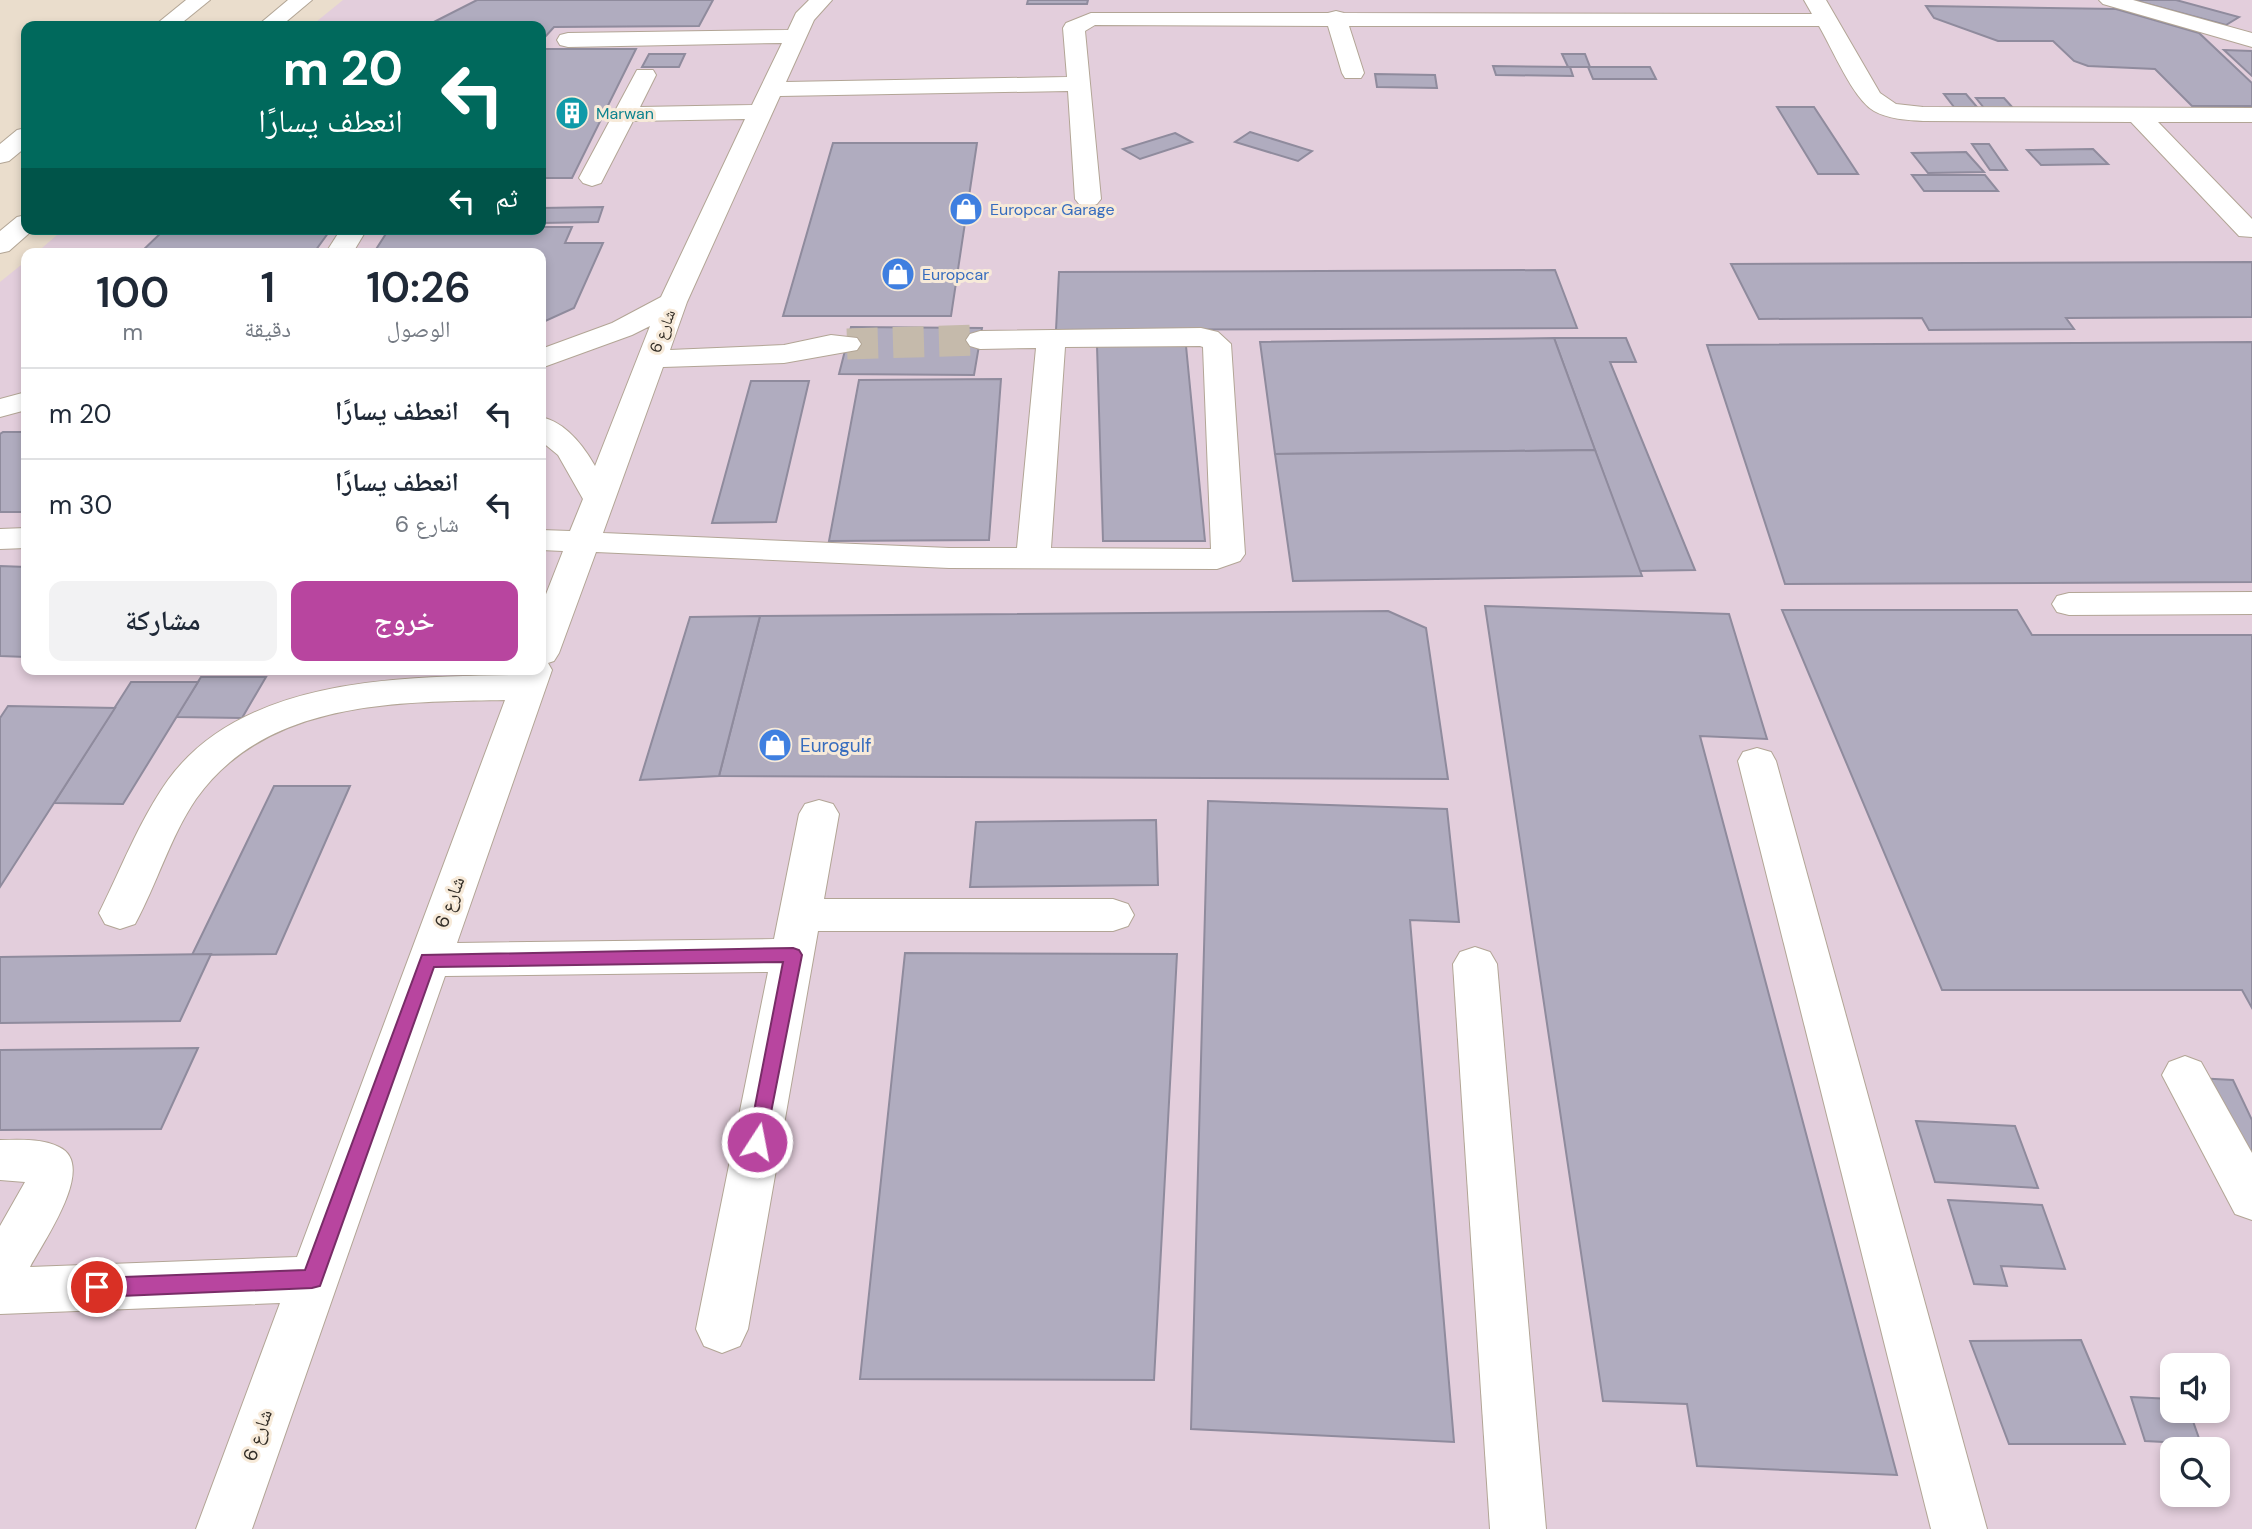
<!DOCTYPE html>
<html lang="ar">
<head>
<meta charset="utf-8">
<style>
  :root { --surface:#fff; --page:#f2f2f3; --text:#1f2937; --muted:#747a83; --line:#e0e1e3; --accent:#b8459f }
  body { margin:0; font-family:"DM Sans","Noto Naskh Arabic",sans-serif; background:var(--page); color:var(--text); direction:rtl; height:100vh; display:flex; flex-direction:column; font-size:26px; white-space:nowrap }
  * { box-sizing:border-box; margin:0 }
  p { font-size:23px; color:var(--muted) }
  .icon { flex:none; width:38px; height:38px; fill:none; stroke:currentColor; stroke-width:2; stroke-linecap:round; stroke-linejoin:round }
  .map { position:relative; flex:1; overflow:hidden; direction:ltr }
  .drawer { position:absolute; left:21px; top:248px; width:525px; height:427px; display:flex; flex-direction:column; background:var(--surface); border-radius:14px; box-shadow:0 4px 10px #0003; direction:rtl }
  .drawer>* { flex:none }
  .guide { position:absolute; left:21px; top:21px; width:525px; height:214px; border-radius:14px; box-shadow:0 4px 10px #0003; direction:rtl; background:#00695c; color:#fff; overflow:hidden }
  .buttons { position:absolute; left:2160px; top:1353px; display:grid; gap:14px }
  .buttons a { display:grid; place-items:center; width:70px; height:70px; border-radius:14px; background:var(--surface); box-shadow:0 4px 10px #0003; font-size:35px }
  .pin { position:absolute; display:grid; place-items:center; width:60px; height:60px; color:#fff; margin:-30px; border:4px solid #fff; border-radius:50%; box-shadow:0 2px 7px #0007 }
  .me { position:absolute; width:77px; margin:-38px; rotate:11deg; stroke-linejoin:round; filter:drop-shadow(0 0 5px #0008) }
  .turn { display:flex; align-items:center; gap:24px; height:147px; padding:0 28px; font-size:32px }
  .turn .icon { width:91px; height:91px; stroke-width:2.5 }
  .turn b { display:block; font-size:49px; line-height:60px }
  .then { display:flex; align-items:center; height:66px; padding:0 28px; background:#0003; gap:14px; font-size:26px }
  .eta { display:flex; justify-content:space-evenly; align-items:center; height:119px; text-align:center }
  .eta b { font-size:42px; font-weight:600; line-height:49px }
  .action { display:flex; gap:14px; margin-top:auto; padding:14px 28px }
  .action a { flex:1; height:80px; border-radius:14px; background:var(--accent); color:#fff; font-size:28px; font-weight:600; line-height:80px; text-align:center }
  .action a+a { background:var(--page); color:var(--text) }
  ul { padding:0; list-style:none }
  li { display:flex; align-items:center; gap:21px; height:91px; padding:0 28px; border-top:2px solid var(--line) }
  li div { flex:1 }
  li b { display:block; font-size:26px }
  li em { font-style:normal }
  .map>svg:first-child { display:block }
</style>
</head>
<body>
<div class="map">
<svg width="2252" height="1529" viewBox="0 0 2252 1529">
  <rect width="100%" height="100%" fill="#eaddcc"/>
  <path fill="#e3cedc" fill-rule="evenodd" d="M343,0H2252V1529H0V282L26,261V670H541V254H35L64,229H541V26H311ZM2172,1365H2217V1410H2172ZM2172,1449H2217V1494H2172Z"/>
  <g fill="#b0acbf" stroke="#8f8b9d" stroke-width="2">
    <path d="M477,0H713L699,26L554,27L545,37H541V26H426Z"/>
    <path d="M1028,0H1088L1087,4H1027Z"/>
    <path d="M2133,0H2176L2239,17L2226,25Z"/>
    <path d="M1926,6L2116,9L2199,33L2252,83V106H2192L2155,69L2088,66L2074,61L2053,41H1998L1934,18Z"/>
    <path d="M541,49H636L572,178H541Z"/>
    <path d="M2224,50L2252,51V76Z"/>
    <path d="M649,54H685L679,67H642Z"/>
    <path d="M1562,54H1585L1590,67H1568Z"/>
    <path d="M1493,66L1570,67L1573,76L1496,75Z"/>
    <path d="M1588,67H1650L1656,79H1593Z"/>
    <path d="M1375,74L1435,75L1437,88L1377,87Z"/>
    <path d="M1944,94H1966L1977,107H1954Z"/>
    <path d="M1976,98H2004L2013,108H1984Z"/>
    <path d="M1777,107H1814L1858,174H1818Z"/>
    <path d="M1250,132L1312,151L1298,161L1235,142Z"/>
    <path d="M1175,133L1192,142L1140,159L1123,149Z"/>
    <path d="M833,143H977L951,316H783Z"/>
    <path d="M1972,144H1989L2007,170H1990Z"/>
    <path d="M2093,149L2108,164L2041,165L2027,150Z"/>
    <path d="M1966,152L1984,172L1928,173L1912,153Z"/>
    <path d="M1912,175H1985L1998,191H1924Z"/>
    <path d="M603,207L598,222L541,223V208Z"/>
    <path d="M541,227H572L565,243H603L574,308L541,323V254H373L389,229H541Z"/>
    <path d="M165,229H331L313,254H139Z"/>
    <path d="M2252,262V317L2066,318L2074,329L1929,330L1922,318L1759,319L1731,264Z"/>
    <path d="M1555,270L1577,328L1056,330L1059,272Z"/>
    <path d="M851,327L982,328L974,375L839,374Z"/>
    <path d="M1554,338H1626L1636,362H1610L1695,570L1639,571Z"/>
    <path d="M1554,338L1595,450L1275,454L1260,342Z"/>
    <path d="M2252,342V582L1785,584L1707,345Z"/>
    <path d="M1097,346H1186L1205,541H1103Z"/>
    <path d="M1001,379L989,540L829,541L859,380Z"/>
    <path d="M751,381H809L776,522L712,523Z"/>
    <path d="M3,432H26V512H0V434Z"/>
    <path d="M1595,450L1642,576L1293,581L1275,454Z"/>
    <path d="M0,566L26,567V657L0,656Z"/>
    <path d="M1485,606L1729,614L1767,739L1700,736L1897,1475L1697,1466L1687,1404L1603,1401Z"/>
    <path d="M1782,610H2017L2032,635H2252V1008L2242,990H1942Z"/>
    <path d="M1388,611L1426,628L1448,779L719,776L760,616Z"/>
    <path d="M760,616L719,776L640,780L690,617Z"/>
    <path d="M201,677H266L242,718L176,717Z"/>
    <path d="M131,682H198L123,804L54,803Z"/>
    <path d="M8,706L115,708L0,887V718Z"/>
    <path d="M274,786H350L276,954L192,955Z"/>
    <path d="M1208,801L1447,809L1459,922L1410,920L1454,1442L1191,1429Z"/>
    <path d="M1156,820L1158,885L970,887L976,822Z"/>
    <path d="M905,953L1177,954L1154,1380L860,1379Z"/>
    <path d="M211,954L180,1021L0,1023V957Z"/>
    <path d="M198,1048L161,1129L0,1130V1050Z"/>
    <path d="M2196,1078L2233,1080L2252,1120V1173Z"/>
    <path d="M1916,1121L2015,1126L2038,1188L1935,1182Z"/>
    <path d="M1948,1200L2042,1205L2065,1269L2001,1266L2007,1286L1974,1284Z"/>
    <path d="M2081,1340L2125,1444H2009L1970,1341Z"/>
    <path d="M2131,1397L2172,1399V1410H2189L2201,1444L2145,1441Z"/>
  </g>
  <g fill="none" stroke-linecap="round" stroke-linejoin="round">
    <path stroke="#c5baab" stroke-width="31" stroke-dasharray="31 15" stroke-linecap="butt" d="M847,344L980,340"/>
    <defs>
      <g id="minor">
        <path d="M809,0H832L814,20L786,82L1067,77L1063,28L1066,23L1091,13H1328L1336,11L1344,13L1812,14L1804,0H1826L1880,93L1896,104L1923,107L2252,108V122H2158L2252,219V237L2239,236L2131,122L1923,121C1907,120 1888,119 1874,111C1853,99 1832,48 1819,26H1349L1364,73L1361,78H1345L1342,73L1328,26L1095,25L1085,31L1101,199L1097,204L1088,207L1079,204L1075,199L1068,91L780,96L687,302L670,350L784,345L831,335L857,338L861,344L857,350L784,363L663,367L603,533L949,548H1017L1036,348L980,349L970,346L966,340L970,334L980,331L1201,328L1218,332L1231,344L1245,554L1240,561L1217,569L949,568L596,552L559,653L554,661L548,663L552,670L457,943L774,939L799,814L805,804L819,800L833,804L839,814L824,899H1113L1128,904L1134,915L1128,926L1113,931H818L748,1329L740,1346L722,1353L704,1346L696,1329L768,972L445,976L252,1529H196L280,1303L0,1314V1226L25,1182L0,1180V1140C20,1140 41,1138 59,1147C98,1165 43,1242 30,1267L297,1257L505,700C397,702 266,700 196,799C170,837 157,884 135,924L120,929L105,924L99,913C121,869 139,821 168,780C243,677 400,677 514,675L516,670H541V607L563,551L541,550V530L570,531L583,499L558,455L541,441V417C565,422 583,445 595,466L650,326L632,335L541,368V349L612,323L661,297L745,119L633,121L601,183L592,186L583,183L579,178L637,70H653L656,75L640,107L752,105L782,43L568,47L560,45L557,40L560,35L568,33L788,30L796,13ZM1200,346L1203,347L1211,549L1051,548L1065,347Z"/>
        <path d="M2099,0H2133L2252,33V47L2103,4Z"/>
        <path d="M341,229H367L352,254H325Z"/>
        <path d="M26,392V410L0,417V399Z"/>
        <path d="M26,528V548L0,549V529Z"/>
        <path d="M2252,592V614L2069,615L2057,612L2052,604L2057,596L2069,593Z"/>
        <path d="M1757,748L1771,752L1776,761L1987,1529H1931L1738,761L1743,752Z"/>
        <path d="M1475,947L1490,952L1497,964L1546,1529H1490L1453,964L1460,952Z"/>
        <path d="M2185,1056L2201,1062L2252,1153V1220L2235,1214L2162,1075L2169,1062Z"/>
      </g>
      <g id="major">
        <path d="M186,0H210L178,26H154Z"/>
        <path d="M288,0H312L281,26H257Z"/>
        <path d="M26,128V147L9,161L0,163V144L17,130Z"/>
        <path d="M26,215V229H34L9,251L0,253V231L17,217Z"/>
      </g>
    </defs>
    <use href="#minor" stroke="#b2a595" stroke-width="2"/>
    <use href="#major" stroke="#b2a595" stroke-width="2"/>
    <use href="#minor" fill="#fff" fill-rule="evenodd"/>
    <use href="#major" fill="#fff" fill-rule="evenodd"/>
  </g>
  <path fill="#b8459f" stroke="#782d67" stroke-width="2" d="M793,948L799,950L802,955L764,1148L757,1151L751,1148L748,1142L783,962L434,967L320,1286L312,1288L97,1297L89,1294L86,1287L89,1281L97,1278L305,1270L422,955Z"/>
  <defs>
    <symbol id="building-disc" viewBox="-11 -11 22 22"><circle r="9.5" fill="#0f9aa8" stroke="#f7ead9"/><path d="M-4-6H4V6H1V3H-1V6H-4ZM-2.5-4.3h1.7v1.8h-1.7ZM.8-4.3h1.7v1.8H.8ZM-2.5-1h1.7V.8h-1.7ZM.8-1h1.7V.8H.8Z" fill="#fff"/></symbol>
    <symbol id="shop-disc" viewBox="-11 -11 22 22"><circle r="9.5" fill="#3f7fe0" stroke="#f7ead9"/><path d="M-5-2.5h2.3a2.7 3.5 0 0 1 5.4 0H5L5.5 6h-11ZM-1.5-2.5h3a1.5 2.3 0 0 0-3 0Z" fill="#fff"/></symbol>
  </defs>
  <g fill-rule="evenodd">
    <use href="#building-disc" x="553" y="94" width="38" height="38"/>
    <use href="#shop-disc" x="947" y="190" width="38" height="38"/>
    <use href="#shop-disc" x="879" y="255" width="38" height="38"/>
    <use href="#shop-disc" x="756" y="726" width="38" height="38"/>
  </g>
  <g text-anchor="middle" stroke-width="6" stroke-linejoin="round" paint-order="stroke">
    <g font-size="16" fill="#0d838f" stroke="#f7ead9" text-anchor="start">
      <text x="596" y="119">Marwan</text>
    </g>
    <g font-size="16" fill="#366cbe" stroke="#f7ead9" text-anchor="start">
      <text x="990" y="215">Europcar Garage</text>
      <text x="922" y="280">Europcar</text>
    </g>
    <g font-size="16" fill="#322d26" stroke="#f7ead9">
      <text transform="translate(662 331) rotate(-69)" y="6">شارع 6</text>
    </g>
    <g font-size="19" fill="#366cbe" stroke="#f7ead9" text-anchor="start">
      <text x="800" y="752">Eurogulf</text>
    </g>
    <g font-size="19" fill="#322d26" stroke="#f7ead9">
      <text transform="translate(449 902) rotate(-70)" y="7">شارع 6</text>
      <text transform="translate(257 1435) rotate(-71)" y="7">شارع 6</text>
    </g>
  </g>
</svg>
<div class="buttons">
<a><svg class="icon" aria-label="sound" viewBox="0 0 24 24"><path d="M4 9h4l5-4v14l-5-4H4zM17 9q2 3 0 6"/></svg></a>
<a><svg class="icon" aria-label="search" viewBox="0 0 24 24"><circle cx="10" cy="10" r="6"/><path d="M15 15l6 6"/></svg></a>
</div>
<div class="pin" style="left:97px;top:1287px;background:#d93025"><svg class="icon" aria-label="arrive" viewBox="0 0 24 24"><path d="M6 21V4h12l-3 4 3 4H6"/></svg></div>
<svg class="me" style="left:757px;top:1142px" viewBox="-20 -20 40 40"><circle r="17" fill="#b8459f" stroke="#fff" stroke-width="3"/><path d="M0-11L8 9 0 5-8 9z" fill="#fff"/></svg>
<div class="guide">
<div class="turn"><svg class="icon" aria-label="left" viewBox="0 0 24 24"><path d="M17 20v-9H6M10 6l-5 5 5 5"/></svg><div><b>20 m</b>انعطف يسارًا</div></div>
<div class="then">ثم<svg class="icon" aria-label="left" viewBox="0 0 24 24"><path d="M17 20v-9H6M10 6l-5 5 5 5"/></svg></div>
</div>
<section class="drawer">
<div class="eta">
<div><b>10:26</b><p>الوصول</p></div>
<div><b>1</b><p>دقيقة</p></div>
<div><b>100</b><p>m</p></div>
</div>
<ul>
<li><svg class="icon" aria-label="left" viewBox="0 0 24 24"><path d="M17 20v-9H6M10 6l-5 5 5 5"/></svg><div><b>انعطف يسارًا</b></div><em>20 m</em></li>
<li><svg class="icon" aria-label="left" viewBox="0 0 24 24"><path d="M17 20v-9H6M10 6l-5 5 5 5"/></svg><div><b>انعطف يسارًا</b><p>شارع 6</p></div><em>30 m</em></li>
</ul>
<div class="action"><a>خروج</a><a>مشاركة</a></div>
</section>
</div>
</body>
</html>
